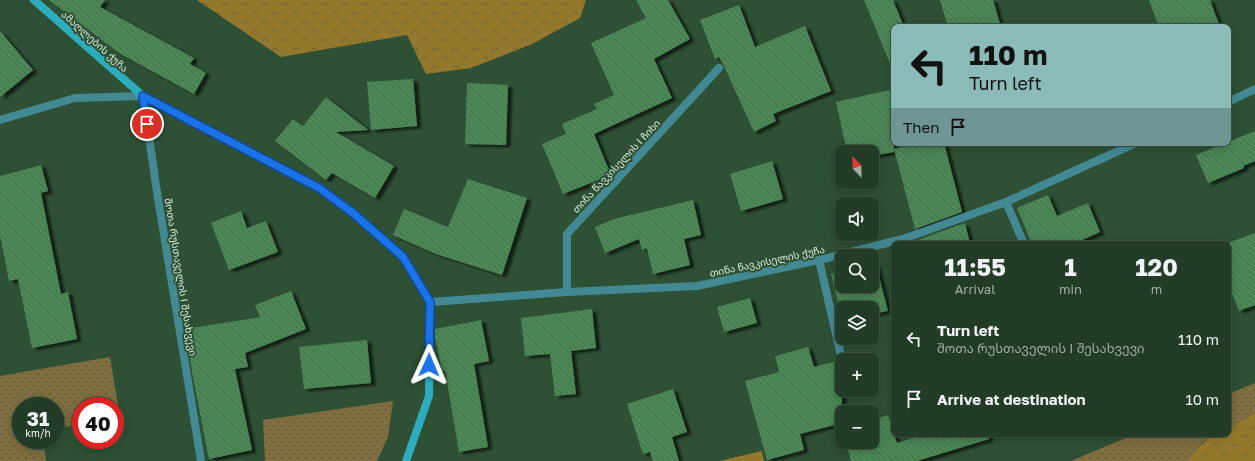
<!DOCTYPE html>
<html lang="en">
<head>
<meta charset="utf-8">
<style>
  :root { --surface:#223c27; --page:#2a432f; --text:#f1f3f6; --muted:#a2ada7; --line:#3f5644 }
  body { margin:0; font-family:"Golos Text","Noto Sans Georgian",sans-serif; background:var(--page); color:var(--text); height:100vh; display:flex; flex-direction:column; font-size:15px; white-space:nowrap }
  * { box-sizing:border-box; margin:0 }
  p { font-size:13px; color:var(--muted) }
  .icon { flex:none; width:22px; height:22px; fill:none; stroke:currentColor; stroke-width:2; stroke-linecap:round; stroke-linejoin:round }
  .map { position:relative; flex:1; overflow:hidden }
  .details { position:absolute; left:891px; top:241px; width:340px; height:196px; display:flex; flex-direction:column; background:var(--surface); border-radius:8px; box-shadow:0 2px 10px #0003,0 0 0 1px var(--line) }
  .details>* { flex:none }
  .hud { position:absolute; left:891px; top:24px; width:340px; height:122px; border-radius:8px; box-shadow:0 2px 10px #0003,0 0 0 1px var(--line); background:#8bbbb9; color:#111; overflow:hidden }
  .needle { width:26px; rotate:337deg }
  .tools { position:absolute; left:835px; top:145px; display:grid; gap:8px }
  .tools a { display:grid; place-items:center; width:44px; height:44px; border-radius:8px; background:var(--surface); box-shadow:0 2px 10px #0003,0 0 0 1px var(--line); font-size:20px }
  .speed { position:absolute; left:12px; top:397px; display:flex; gap:8px; font-size:20px; font-weight:700; text-align:center }
  .speed>* { display:grid; place-content:center; width:52px; height:52px; border-radius:50%; background:var(--surface); box-shadow:0 2px 10px #0003,0 0 0 1px var(--line); line-height:1 }
  .speed small { font-size:10px; font-weight:400 }
  .speed .limit { border:6px solid #d22; background:#fff; color:#111 }
  .pin { position:absolute; display:grid; place-items:center; width:34px; height:34px; color:#fff; margin:-17px; border:2px solid #fff; border-radius:50%; box-shadow:0 1px 4px #0007 }
  .me { position:absolute; width:44px; margin:-22px; rotate:1deg; stroke-linejoin:round; filter:drop-shadow(0 0 3px #0008) }
  .turn { display:flex; align-items:center; gap:14px; height:84px; padding:0 12px; font-size:18px }
  .turn .icon { width:52px; height:52px; stroke-width:2.5 }
  .turn b { display:block; font-size:28px; line-height:34px }
  .then { display:flex; align-items:center; height:38px; padding:0 12px; background:#0003; gap:8px; font-size:15px }
  .eta { display:flex; justify-content:space-evenly; align-items:center; height:68px; text-align:center }
  .eta b { font-size:24px; font-weight:700; line-height:28px }
  ul { padding:0; list-style:none }
  li { display:flex; align-items:center; gap:12px; height:60px; padding:0 12px }
  li div { flex:1 }
  li b { display:block; font-size:15px }
  li em { font-style:normal }
  .map>svg:first-child { display:block }
</style>
</head>
<body>
<div class="map">
<svg width="1255" height="461" viewBox="0 0 1255 461">
  <defs>
    <pattern id="grass-dots" width="8" height="8" patternUnits="userSpaceOnUse"><rect width="8" height="8" fill="#806e40"/><path d="M2 2h.1M6 6h.1" fill="none" stroke="#605a41" stroke-width="1.8" stroke-linecap="round"/></pattern>
    <pattern id="forest-crowns" width="20" height="18" patternUnits="userSpaceOnUse"><rect width="20" height="18" fill="#94782d"/><path d="M2 6a3 3 0 1 1 6 0M12 15a3 3 0 1 1 6 0" fill="none" stroke="#736435"/></pattern>
    <pattern id="building-back-hatch" width="6" height="6" patternUnits="userSpaceOnUse"><rect width="6" height="6" fill="#4c8856"/><path d="M-1 5l2 2M0 0l6 6M5-1l2 2" fill="none" stroke="#486e4e"/></pattern>
    <filter id="shadow"><feDropShadow dx="4.5" dy="2.5" stdDeviation="1" flood-color="#0009"/></filter>
  </defs>
  <rect width="100%" height="100%" fill="#2e5034"/>
  <g fill="url(#grass-dots)">
    <path d="M110,357L120,417L115,418V406H81V424L55,429V406H21V440H43L46,461H0V376Z"/>
    <path d="M1255,383V413L1228,428V394Z"/>
    <path d="M393,401L388,437L377,461H265L263,420Z"/>
    <path d="M1135,434H1218L1203,442L1187,461H1071Z"/>
  </g>
  <g fill="url(#forest-crowns)">
    <path d="M197,0H586L580,18L532,44L471,68L426,74L407,35L281,57Z"/>
    <path d="M1255,413V461H1187C1200,446 1207,434 1228,434V428Z"/>
    <path d="M762,451L764,461H719Z"/>
  </g>
  <g fill="url(#building-back-hatch)" filter="url(#shadow)">
    <path d="M49,0H105L100,7L194,58L190,64L206,73L194,94L119,53Z"/>
    <path d="M636,0H668L690,39L654,59L672,98L594,134L611,175L563,194L542,144L566,134L562,124L597,109L594,104L614,95L591,43L646,18Z"/>
    <path d="M864,0H893L904,27H894V71H893Z"/>
    <path d="M940,0H993L1001,27H948Z"/>
    <path d="M1149,0H1210L1220,27H1159Z"/>
    <path d="M739,5L755,47L805,26L831,91L773,114L776,121L754,132L724,66L719,57L715,59L700,20Z"/>
    <path d="M0,31L33,70L0,97Z"/>
    <path d="M413,79L417,126L371,130L367,82Z"/>
    <path d="M467,83L508,85L506,145L465,144Z"/>
    <path d="M894,89V152L872,156V152H847L836,102Z"/>
    <path d="M326,97L368,130L336,132L394,166L375,198L332,173L326,180L275,141L293,119L303,126Z"/>
    <path d="M1255,131V161L1243,166L1244,168L1208,183L1196,155L1225,143H1228V142Z"/>
    <path d="M918,143H944L962,212L915,229L894,149Z"/>
    <path d="M772,161L783,199L741,211L730,174Z"/>
    <path d="M41,165L48,191L41,193L61,294L68,292L77,339L32,348L18,279L9,281L0,235V176Z"/>
    <path d="M468,179L527,198L502,275L436,254L393,235L404,209L448,227Z"/>
    <path d="M1048,195L1057,216L1088,203L1100,232L1073,244H1032L1017,208Z"/>
    <path d="M693,200L701,235L684,239L690,265L653,274L647,248L642,250L639,239L605,253L595,227L614,219Z"/>
    <path d="M241,211L247,228L266,221L278,252L229,270L211,223Z"/>
    <path d="M965,223L970,244H919L918,240Z"/>
    <path d="M1255,233V305L1239,311L1228,283V243Z"/>
    <path d="M872,265H876L888,311L872,314V308H842V317L831,274L842,271V286H872Z"/>
    <path d="M291,291L306,329L245,353L248,367L235,369L252,450L209,459L193,377L185,329L260,317L255,305Z"/>
    <path d="M750,298L757,323L724,332L717,307Z"/>
    <path d="M592,309L596,348L571,351L576,394L555,396L550,354L525,356L521,318Z"/>
    <path d="M481,320L489,361L474,364L488,447L459,452L445,370L442,371L435,337V329Z"/>
    <path d="M367,340L371,383L304,389L299,347Z"/>
    <path d="M808,347L814,367L837,361L838,364L842,365V423L800,434L804,450L767,460L745,381L779,372L775,356Z"/>
    <path d="M673,389L687,432L672,437L679,461H653L650,452L643,454L627,404Z"/>
    <path d="M888,415L897,443L926,434H989V439L917,461H851L846,442H872V420Z"/>
  </g>
  <g fill="none" stroke-linecap="round" stroke-linejoin="round">
    <g stroke="#438993" stroke-width="8">
      <path d="M1006,202L1024,244"/>
      <path d="M819,260L842,360"/>
    </g>
    <g stroke="#438993" stroke-width="8">
      <path d="M1228,102L1255,89"/>
      <path d="M0,120L75,98L143,96L157,192L201,461"/>
      <path d="M567,292V234L719,68"/>
      <path d="M430,302L567,292L697,286L819,260L903,239L1006,202L1136,143"/>
    </g>
    <path stroke="#2dacbd" stroke-width="8" d="M34,0L143,96L319,188L353,213L403,257L430,302L429,396L406,461"/>
  </g>
  <g fill="none" stroke-linecap="round" stroke-linejoin="round">
    <defs>
      <path id="route" d="M147,124L143,96L319,188L353,213L403,257L430,302L429,365"/>
    </defs>
    <use href="#route" stroke="#114b97" stroke-width="10"/>
    <use href="#route" stroke="#1a73e8" stroke-width="7"/>
  </g>
  <g text-anchor="middle" stroke-width="4" stroke-linejoin="round" paint-order="stroke">
    <g font-size="10" fill="#daeddc" stroke="#2e5034">
      <text transform="translate(95 41) rotate(42)" y="4">ამაღლების ქუჩა</text>
      <text transform="translate(616 166) rotate(-47)" y="4">თინა წავკისელის I ჩიხი</text>
      <text transform="translate(767 261) rotate(-12)" y="4">თინა წავკისელის ქუჩა</text>
      <text transform="translate(181 277) rotate(81)" y="4">შოთა რუსთაველის I შესახვევი</text>
    </g>
  </g>
</svg>
<div class="tools">
<a><svg class="needle" viewBox="-14 -14 28 28"><path d="M0-13l5 13h-10z" fill="#e53935"/><path d="M0 13l5-13h-10z" fill="#a2ada7"/></svg></a>
<a><svg class="icon" aria-label="sound" viewBox="0 0 24 24"><path d="M4 9h4l5-4v14l-5-4H4zM17 9q2 3 0 6"/></svg></a>
<a><svg class="icon" aria-label="search" viewBox="0 0 24 24"><circle cx="10" cy="10" r="6"/><path d="M15 15l6 6"/></svg></a>
<a><svg class="icon" aria-label="layers" viewBox="0 0 24 24"><path d="M12 4l9 5-9 5-9-5zM3 14l9 5 9-5"/></svg></a>
<a>+</a>
<a>−</a>
</div>
<div class="speed"><div>31<small>km/h</small></div><div class="limit">40</div></div>
<div class="pin" style="left:147px;top:124px;background:#d93025"><svg class="icon" aria-label="arrive" viewBox="0 0 24 24"><path d="M6 21V4h12l-3 4 3 4H6"/></svg></div>
<svg class="me" style="left:429px;top:365px" viewBox="-20 -20 40 40"><path d="M0-17L14 15 0 8-14 15z" fill="#1a73e8" stroke="#fff" stroke-width="4"/></svg>
<div class="hud">
<div class="turn"><svg class="icon" aria-label="left" viewBox="0 0 24 24"><path d="M17 20v-9H6M10 6l-5 5 5 5"/></svg><div><b>110 m</b>Turn left</div></div>
<div class="then">Then<svg class="icon" aria-label="arrive" viewBox="0 0 24 24"><path d="M6 21V4h12l-3 4 3 4H6"/></svg></div>
</div>
<section class="details">
<div class="eta">
<div><b>11:55</b><p>Arrival</p></div>
<div><b>1</b><p>min</p></div>
<div><b>120</b><p>m</p></div>
</div>
<ul>
<li><svg class="icon" aria-label="left" viewBox="0 0 24 24"><path d="M17 20v-9H6M10 6l-5 5 5 5"/></svg><div><b>Turn left</b><p>შოთა რუსთაველის I შესახვევი</p></div><em>110 m</em></li>
<li><svg class="icon" aria-label="arrive" viewBox="0 0 24 24"><path d="M6 21V4h12l-3 4 3 4H6"/></svg><div><b>Arrive at destination</b></div><em>10 m</em></li>
</ul>
</section>
</div>
</body>
</html>
